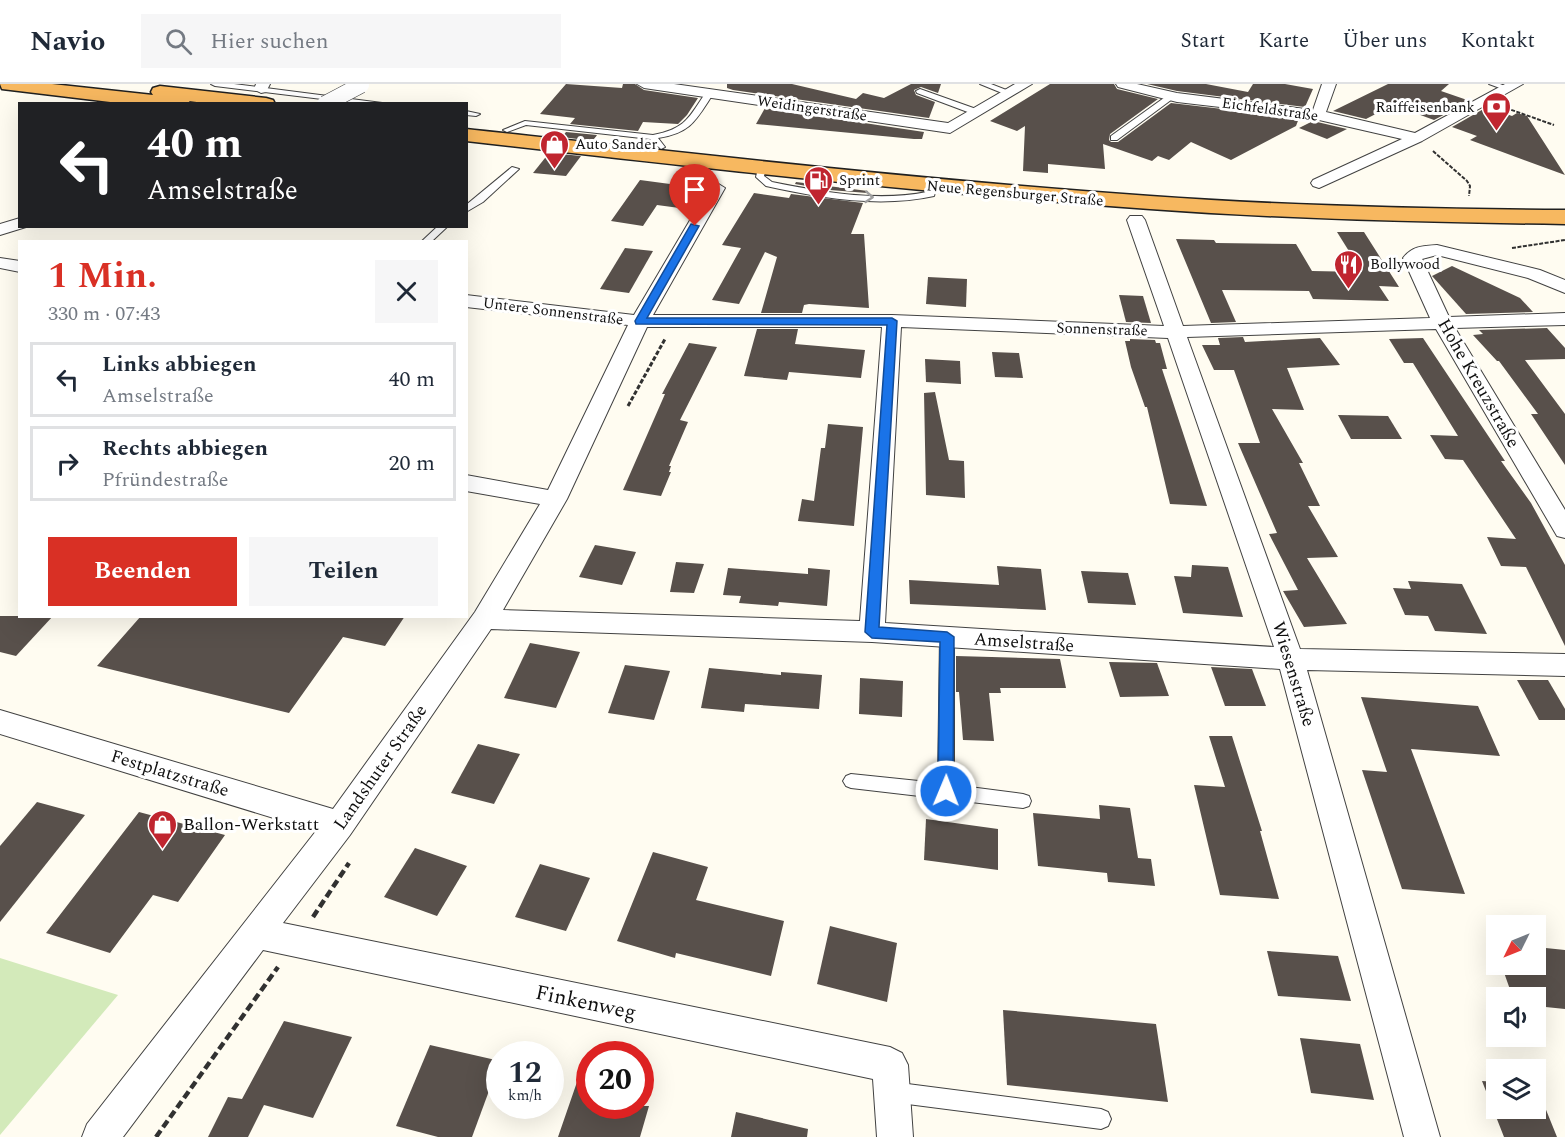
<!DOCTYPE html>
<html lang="de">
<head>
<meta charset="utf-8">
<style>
  :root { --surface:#fff; --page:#f6f6f7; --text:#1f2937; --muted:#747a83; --line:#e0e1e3; --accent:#d93025 }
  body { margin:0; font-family:Spectral,serif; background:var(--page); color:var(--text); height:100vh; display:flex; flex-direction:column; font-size:22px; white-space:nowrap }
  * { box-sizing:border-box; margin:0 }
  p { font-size:20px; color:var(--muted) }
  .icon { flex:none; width:33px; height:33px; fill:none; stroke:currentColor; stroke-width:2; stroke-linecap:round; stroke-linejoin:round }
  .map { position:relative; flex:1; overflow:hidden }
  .side { position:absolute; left:18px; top:156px; width:450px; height:378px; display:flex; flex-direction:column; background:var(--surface); border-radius:0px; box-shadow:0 6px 24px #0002 }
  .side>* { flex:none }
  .guide { position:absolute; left:18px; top:18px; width:450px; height:126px; border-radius:0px; box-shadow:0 6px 24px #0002; background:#202124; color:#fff; overflow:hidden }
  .needle { width:39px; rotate:227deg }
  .buttons { position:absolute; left:1486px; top:831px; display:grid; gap:12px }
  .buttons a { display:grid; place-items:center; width:60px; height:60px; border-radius:0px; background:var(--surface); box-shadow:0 6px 24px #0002; font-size:30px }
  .speed { position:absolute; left:486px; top:957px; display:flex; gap:12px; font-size:30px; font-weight:700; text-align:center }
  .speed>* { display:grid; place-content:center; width:78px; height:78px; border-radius:50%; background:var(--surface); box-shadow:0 6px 24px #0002; line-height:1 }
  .speed small { font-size:15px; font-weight:400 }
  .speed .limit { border:9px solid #d22; background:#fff; color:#111 }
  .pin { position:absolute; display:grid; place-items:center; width:51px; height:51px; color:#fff; margin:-62px -26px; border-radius:50% 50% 50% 0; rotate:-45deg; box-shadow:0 0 6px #0007 }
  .pin .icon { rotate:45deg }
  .me { position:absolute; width:66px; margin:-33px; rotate:1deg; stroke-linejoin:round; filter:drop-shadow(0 0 4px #0008) }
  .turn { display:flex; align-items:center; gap:21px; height:126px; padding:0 30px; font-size:27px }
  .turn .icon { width:78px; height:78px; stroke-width:2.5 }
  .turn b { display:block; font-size:42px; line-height:51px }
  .round { display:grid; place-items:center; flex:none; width:63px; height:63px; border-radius:0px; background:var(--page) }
  .summary { display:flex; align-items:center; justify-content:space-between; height:102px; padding:0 30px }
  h1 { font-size:36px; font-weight:700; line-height:45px; color:var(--accent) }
  .primary-button { display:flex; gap:12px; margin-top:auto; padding:12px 30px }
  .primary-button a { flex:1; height:69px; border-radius:0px; background:var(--accent); color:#fff; font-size:24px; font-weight:700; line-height:69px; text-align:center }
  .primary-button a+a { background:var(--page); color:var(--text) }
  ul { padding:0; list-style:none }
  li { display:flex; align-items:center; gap:18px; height:75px; margin:0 12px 9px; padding:0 18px; border:3px solid var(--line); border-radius:0px }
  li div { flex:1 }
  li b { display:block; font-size:22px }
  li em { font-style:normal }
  header { display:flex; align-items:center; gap:36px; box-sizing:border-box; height:84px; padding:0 30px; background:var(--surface); border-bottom:2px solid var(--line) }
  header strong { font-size:28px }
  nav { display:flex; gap:33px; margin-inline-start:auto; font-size:21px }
  .search { width:420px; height:54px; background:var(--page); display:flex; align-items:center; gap:15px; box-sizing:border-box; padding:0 21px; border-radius:0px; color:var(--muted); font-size:22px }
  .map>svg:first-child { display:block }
</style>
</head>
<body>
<header>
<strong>Navio</strong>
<div class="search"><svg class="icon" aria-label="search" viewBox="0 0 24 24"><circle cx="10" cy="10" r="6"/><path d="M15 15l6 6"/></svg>Hier suchen</div>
<nav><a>Start</a><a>Karte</a><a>Über uns</a><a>Kontakt</a></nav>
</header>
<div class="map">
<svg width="1565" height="1053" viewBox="0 0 1565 1053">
  <rect width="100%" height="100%" fill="#fffcf1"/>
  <path fill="#d3eaba" d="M0,874L118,911L0,1051Z"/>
  <g fill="#58504b">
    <path d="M566,0L622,4L623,0H635L644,6L698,14L687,31L678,40L643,38L638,47L570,40L575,34L540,30Z"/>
    <path d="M727,0H792L856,15L863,9L884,14L911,0H941L938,9L921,3L914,6L916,11L935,18L929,34L733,6L727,4Z"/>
    <path d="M1050,0H1114L1117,5L1158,15L1110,50L1109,56L1111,58H1118L1171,19L1299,34L1296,42L1231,76L1191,58L1169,76L1158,72L1152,77L1103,60L1105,85L1048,80V89L1023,87L1025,42L1017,47L990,37Z"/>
    <path d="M1147,0H1206L1248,8L1253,0H1285L1313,5L1305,23L1177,7Z"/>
    <path d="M1388,0H1449L1441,7L1470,17L1434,36L1393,21L1366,35L1333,27Z"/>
    <path d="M1487,23L1512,32L1517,29L1527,32L1565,91L1470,56L1477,52L1452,43Z"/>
    <path d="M765,24L924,48L922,55H914L756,40Z"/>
    <path d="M1313,37L1347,45L1327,55L1299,44Z"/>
    <path d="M566,48L597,51L593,57L562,53Z"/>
    <path d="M549,69H551L581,72L566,92L533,89Z"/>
    <path d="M640,96L700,104L687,125L657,121L643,142L611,137Z"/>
    <path d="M796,98L868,107L867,109L830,106L795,100Z"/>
    <path d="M754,109L789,114L791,110L863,119L851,150H864L869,224L809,220L804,221L802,229H761L777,173L765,168L739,220L712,216L741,164L722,161Z"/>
    <path d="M1337,148H1364L1399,203L1379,202L1389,217L1313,215L1309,207L1222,206L1236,238L1211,239L1176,155L1214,156L1216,159L1296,160L1312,187L1362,188Z"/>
    <path d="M625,164L653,167L629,209L600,205Z"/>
    <path d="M1452,182L1520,214L1533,228L1466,230L1432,192Z"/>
    <path d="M928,193L967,195L966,223L926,220Z"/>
    <path d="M1119,211L1143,212L1151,239L1126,238Z"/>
    <path d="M1547,244L1565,264V275L1525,276L1565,330V381L1531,330H1538L1499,277H1497L1473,251L1483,250L1479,246Z"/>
    <path d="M757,245H798L795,260L865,266L861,294L789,288L787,296L744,292Z"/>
    <path d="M1243,253L1245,258L1320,254L1340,281L1287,284L1304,326L1272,325L1303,379H1299L1320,422H1308L1338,473L1307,474L1347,540L1304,543L1283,507L1298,506L1269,450L1277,449L1238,359H1260L1234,286H1214L1202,261H1220L1218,254Z"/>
    <path d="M1423,254L1505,377H1501L1531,419L1565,481V562L1526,483L1501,482L1487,453L1516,455L1463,376L1445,375L1430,351L1458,352L1413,279H1404L1389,255Z"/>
    <path d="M1130,255L1155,256L1156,259H1160L1167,285H1162L1207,422L1170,420L1147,323H1145L1131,283L1125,257H1130Z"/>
    <path d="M689,259L717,263L680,336L688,338L669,382H671L669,388H671L661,412L623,406L665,310H662Z"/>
    <path d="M992,268L1019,269L1023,294L995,293Z"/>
    <path d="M925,275L960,277L961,300L926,298Z"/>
    <path d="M935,308L949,376L964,377L965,414L926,411L924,309Z"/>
    <path d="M1338,331L1388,332L1402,355H1351Z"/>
    <path d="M828,340L863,343L854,442L798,437L802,415L814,417L821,364H825Z"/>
    <path d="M595,461L636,468L622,501L579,493Z"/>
    <path d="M676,478L704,480L694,509L670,508Z"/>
    <path d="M1192,481L1228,483L1243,533L1183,529L1174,492L1191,493Z"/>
    <path d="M997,482L1041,485L1046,526L910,520L909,496L999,501Z"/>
    <path d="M728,484L808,490V484L830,486L827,522L779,518L778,522L739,519L741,512L723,511Z"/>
    <path d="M1081,487L1128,489L1136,521L1088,519Z"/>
    <path d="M1408,497L1462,500L1487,550L1435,547L1428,532L1405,531L1393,504L1411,505Z"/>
    <path d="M0,532H53L16,572L0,568Z"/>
    <path d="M141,532H405L385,562L343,553L289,629L97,582Z"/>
    <path d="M530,559L580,568L556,624L504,614Z"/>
    <path d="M956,572L1060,575L1066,604H1000L1001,609H989L994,657L963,656L959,608H956Z"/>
    <path d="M1109,578L1157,579L1169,612L1120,613Z"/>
    <path d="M625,581L670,587L654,636L608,629Z"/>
    <path d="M1211,583L1252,585L1266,622H1225Z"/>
    <path d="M709,584L781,591V588L822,591L819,625L745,620L744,628L701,624Z"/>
    <path d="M860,594L903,597L902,633L859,630Z"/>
    <path d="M1517,596H1548L1565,625V636H1539Z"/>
    <path d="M1361,613L1478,622L1500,672L1411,665L1465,810L1402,805L1362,686L1387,688Z"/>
    <path d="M1209,652H1232L1262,747H1260L1279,815L1220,811L1194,701L1225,703Z"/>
    <path d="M478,660L520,670L494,720L451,709Z"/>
    <path d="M37,718L85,731L0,838V762Z"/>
    <path d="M1099,721L1130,724L1138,774L1151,775L1155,802L1108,798L1107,789L1038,782L1033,729L1100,735Z"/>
    <path d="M139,728L225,751L178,818L153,811L110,869L46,849Z"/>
    <path d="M926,735L998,745V786L924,776Z"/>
    <path d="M415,764L467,782L437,832L384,813Z"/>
    <path d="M653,768L708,783L696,816L784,837L771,892L676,869L675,874L617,857Z"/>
    <path d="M540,780L590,794L566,847L515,833Z"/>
    <path d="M830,842L897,859L887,918L817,900Z"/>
    <path d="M1536,863L1565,866V925L1536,922V914H1513L1501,880H1536Z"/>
    <path d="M1267,867L1338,872L1351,917L1278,912Z"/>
    <path d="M1003,926L1156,940L1168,1018L1007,1001Z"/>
    <path d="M284,937L352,953L313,1034L264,1021L248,1053H208L228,1013L242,1015Z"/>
    <path d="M1300,954L1360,960L1374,1016L1311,1009Z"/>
    <path d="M430,961L500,977L472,1053H438L396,1042Z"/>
    <path d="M586,972L590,973V1022H649L640,1053H558Z"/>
    <path d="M1482,997L1497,998V1024H1536V1001L1557,1053H1504Z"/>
    <path d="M736,1028L808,1045L807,1053H731Z"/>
  </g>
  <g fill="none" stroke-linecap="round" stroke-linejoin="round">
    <defs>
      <g id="service">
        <path d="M211,0H234L390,20H363L215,2Z"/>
        <path d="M980,0H991L1014,9L1007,11Z"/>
        <path d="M1489,0H1500L1512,5L1508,7Z"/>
        <path d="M920,5L979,26L980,28L973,30L917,9L916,7Z"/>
        <path d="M706,8L713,10C696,36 691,49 658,54L665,63L661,65L650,55L526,41L507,48L503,46L525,37L653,51C685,45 689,34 706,8Z"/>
        <path d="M1168,11L1175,13L1117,56H1111V52Z"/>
        <path d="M466,27L480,30L476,32L466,31Z"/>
        <path d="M762,81L766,84L764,92L772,98C822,108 876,118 927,108L930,100L937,102L934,112C880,124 820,114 766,102L756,93L758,84Z"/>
        <path d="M512,83L519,85L483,118L466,128V121Z"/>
        <path d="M438,142H448L431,158H421Z"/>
        <path d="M947,548L952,549L954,553V701L1023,710L1029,712L1031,717L1029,722L1023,724L851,704L846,702L843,697L846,692L851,690L938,699L940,553L942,549Z"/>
        <path d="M892,998L1101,1025L1108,1028L1111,1035L1108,1042L1101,1045L892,1018L885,1015L882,1008L885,1001Z"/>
      </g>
      <g id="minor">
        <path d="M256,0H270L266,8L261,9L254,5Z"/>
        <path d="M637,0H674L948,39L1015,0H1032L950,49L644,4Z"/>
        <path d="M1116,0H1137L1177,9L1313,26L1322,0H1336L1326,28L1415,49L1505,0H1523L1422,57L1319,104L1313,102L1311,99L1313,96L1402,55L1306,33L1177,18L1118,3Z"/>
        <path d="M717,99L725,104L653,231H892L1164,242L1127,136L1130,132H1142L1145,136L1183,242L1430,234L1403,174C1412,162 1423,162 1437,161L1540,186L1565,196V209L1528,194L1437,171L1422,175L1449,233L1565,229V241L1455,244L1565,426V454L1557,452L1436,245L1187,253L1300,565L1565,570V592L1307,586L1440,1053H1404L1280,585L872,558L491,545L350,751L283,839L890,963L902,969L908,981L913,1053H877L873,995L263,866L123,1053H82L87,1040L316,747L0,650V626L333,725L475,528L540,420L466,407V391L548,406L628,241L466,223V211L634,231L709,104ZM647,243H882L860,537L503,526L567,415ZM901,243L1168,254L1274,563L885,539Z"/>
        <path d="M20,134V142L26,143L0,151V140Z"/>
        <path d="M0,174L20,177V188L0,184Z"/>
      </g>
      <g id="trunk">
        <path d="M0,0H52L153,11L151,8L153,4L160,2L266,14L273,16L275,20H212L189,17L191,20H127L2,5Z"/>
        <path d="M466,45C694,70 922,96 1150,112C1288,122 1426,125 1565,126V140C1426,138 1288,135 1150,125C922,109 694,83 466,57Z"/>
      </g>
    </defs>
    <use href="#service" stroke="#424242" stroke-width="2"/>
    <use href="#minor" stroke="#424242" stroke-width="2"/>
    <use href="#trunk" stroke="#202020" stroke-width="3"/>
    <g stroke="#313131" stroke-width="2" stroke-dasharray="4 1.5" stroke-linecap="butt">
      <path d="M1506,24L1554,41"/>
      <path d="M1433,67L1467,97L1470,102L1469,112"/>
      <path d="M1512,164L1565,156"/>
    </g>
    <path stroke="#313131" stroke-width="3" stroke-dasharray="4.5 2" stroke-linecap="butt" d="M628,322L665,255"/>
    <g stroke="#313131" stroke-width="4.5" stroke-dasharray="8 4" stroke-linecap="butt">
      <path d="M313,833L349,779"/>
      <path d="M156,1053L278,883"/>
    </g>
    <use href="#service" fill="#fff" fill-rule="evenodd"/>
    <use href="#minor" fill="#fff" fill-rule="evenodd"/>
    <use href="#trunk" fill="#f7b860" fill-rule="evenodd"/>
    <defs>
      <path id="minor-bridge" d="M325,20L361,1"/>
    </defs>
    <use href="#minor-bridge" stroke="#424242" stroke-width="17" stroke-linecap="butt"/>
    <use href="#minor-bridge" stroke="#fff" stroke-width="16"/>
  </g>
  <defs><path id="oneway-chevron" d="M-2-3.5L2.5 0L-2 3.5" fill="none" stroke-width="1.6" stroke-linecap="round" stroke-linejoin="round" transform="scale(1.5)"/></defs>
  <use stroke="#9f9f9f" href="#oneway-chevron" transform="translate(869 113) rotate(4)"/>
  <path fill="#1a73e8" stroke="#114b97" stroke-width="1.5" d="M691,140L699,142L647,234H892L897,237L879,543L947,548L954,553L953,707L951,712L946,714L940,712L938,707L940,558L872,554L865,548L887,241L636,240L635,237Z"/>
  <defs>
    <symbol id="bank-pin" viewBox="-11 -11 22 30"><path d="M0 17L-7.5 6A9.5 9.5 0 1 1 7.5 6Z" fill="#c0252f" stroke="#fff"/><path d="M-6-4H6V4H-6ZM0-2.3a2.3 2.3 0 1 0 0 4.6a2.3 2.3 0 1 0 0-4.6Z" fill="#fff"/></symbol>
    <symbol id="shop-pin" viewBox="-11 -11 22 30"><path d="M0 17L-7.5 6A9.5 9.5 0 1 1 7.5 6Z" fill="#c0252f" stroke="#fff"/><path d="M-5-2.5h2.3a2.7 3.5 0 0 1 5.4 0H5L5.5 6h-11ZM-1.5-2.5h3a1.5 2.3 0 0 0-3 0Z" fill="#fff"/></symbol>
    <symbol id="fuel-pin" viewBox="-11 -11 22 30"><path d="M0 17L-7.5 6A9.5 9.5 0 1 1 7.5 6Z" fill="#c0252f" stroke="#fff"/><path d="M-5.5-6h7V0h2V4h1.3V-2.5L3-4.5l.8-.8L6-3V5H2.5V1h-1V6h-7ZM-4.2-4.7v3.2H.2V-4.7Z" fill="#fff"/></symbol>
    <symbol id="restaurant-pin" viewBox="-11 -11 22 30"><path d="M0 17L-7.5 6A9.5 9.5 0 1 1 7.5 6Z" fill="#c0252f" stroke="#fff"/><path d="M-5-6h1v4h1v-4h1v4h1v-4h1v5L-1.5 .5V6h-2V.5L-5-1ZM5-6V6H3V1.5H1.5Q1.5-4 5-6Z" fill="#fff"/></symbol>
  </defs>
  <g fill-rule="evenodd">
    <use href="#bank-pin" x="1480" y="6" width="33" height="45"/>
    <use href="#shop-pin" x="538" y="44" width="33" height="45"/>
    <use href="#fuel-pin" x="802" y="80" width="33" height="45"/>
    <use href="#restaurant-pin" x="1332" y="164" width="33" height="45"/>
    <use href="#shop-pin" x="146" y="724" width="33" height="45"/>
  </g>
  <g text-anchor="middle" stroke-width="6" stroke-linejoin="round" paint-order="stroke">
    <g font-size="15" fill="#0f0f0f" stroke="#fff" text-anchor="start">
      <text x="1475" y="28" text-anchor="end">Raiffeisenbank</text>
      <text x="575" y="65">Auto Sander</text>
      <text x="839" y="101">Sprint</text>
      <text x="1370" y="185">Bollywood</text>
    </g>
    <g font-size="15" fill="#0f0f0f" stroke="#fff">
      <text transform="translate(812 24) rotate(8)" y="5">Weidingerstraße</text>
      <text transform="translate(1270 25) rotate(8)" y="5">Eichfeldstraße</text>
      <text transform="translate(1015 109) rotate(5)" y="5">Neue Regensburger Straße</text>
      <text transform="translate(553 227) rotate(7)" y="5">Untere Sonnenstraße</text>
      <text transform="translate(1102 245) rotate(2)" y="5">Sonnenstraße</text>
    </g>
    <g font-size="18" fill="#0f0f0f" stroke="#fff">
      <text transform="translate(1479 299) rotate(60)" y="6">Hohe Kreuzstraße</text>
      <text transform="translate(1024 558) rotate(4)" y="6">Amselstraße</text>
      <text transform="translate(1294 590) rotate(73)" y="6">Wiesenstraße</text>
      <text transform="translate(380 683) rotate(-55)" y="6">Landshuter Straße</text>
      <text transform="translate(170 689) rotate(17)" y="6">Festplatzstraße</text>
    </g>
    <g font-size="18" fill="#0f0f0f" stroke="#fff" text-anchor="start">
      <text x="183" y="746">Ballon-Werkstatt</text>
    </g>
    <g font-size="21" fill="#0f0f0f" stroke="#fff">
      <text transform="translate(586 918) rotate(12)" y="7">Finkenweg</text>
    </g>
  </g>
</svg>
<div class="buttons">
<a><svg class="needle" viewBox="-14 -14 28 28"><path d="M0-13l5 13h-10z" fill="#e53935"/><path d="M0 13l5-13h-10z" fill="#747a83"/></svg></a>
<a><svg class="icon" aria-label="sound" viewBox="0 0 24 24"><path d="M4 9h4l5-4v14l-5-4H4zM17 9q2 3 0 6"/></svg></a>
<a><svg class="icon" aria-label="layers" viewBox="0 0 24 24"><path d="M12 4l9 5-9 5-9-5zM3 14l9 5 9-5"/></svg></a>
</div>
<div class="speed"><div>12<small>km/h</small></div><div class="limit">20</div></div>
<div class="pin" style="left:695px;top:142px;background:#d93025"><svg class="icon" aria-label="arrive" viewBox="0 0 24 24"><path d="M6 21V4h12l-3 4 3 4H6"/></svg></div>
<svg class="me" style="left:946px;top:707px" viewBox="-20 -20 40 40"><circle r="17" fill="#1a73e8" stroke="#fff" stroke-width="3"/><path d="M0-11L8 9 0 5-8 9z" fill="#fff"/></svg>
<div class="guide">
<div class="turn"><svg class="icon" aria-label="left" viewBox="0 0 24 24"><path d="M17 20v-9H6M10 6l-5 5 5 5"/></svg><div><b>40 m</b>Amselstraße</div></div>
</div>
<section class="side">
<div class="summary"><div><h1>1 Min.</h1><p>330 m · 07:43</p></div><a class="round"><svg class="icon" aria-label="close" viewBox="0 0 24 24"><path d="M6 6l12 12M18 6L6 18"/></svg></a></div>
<ul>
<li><svg class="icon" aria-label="left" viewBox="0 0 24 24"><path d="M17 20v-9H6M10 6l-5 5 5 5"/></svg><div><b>Links abbiegen</b><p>Amselstraße</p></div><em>40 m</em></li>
<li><svg class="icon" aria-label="right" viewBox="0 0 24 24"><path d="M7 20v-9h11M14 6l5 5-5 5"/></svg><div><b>Rechts abbiegen</b><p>Pfründestraße</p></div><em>20 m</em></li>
</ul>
<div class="primary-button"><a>Beenden</a><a>Teilen</a></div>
</section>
</div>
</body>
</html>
